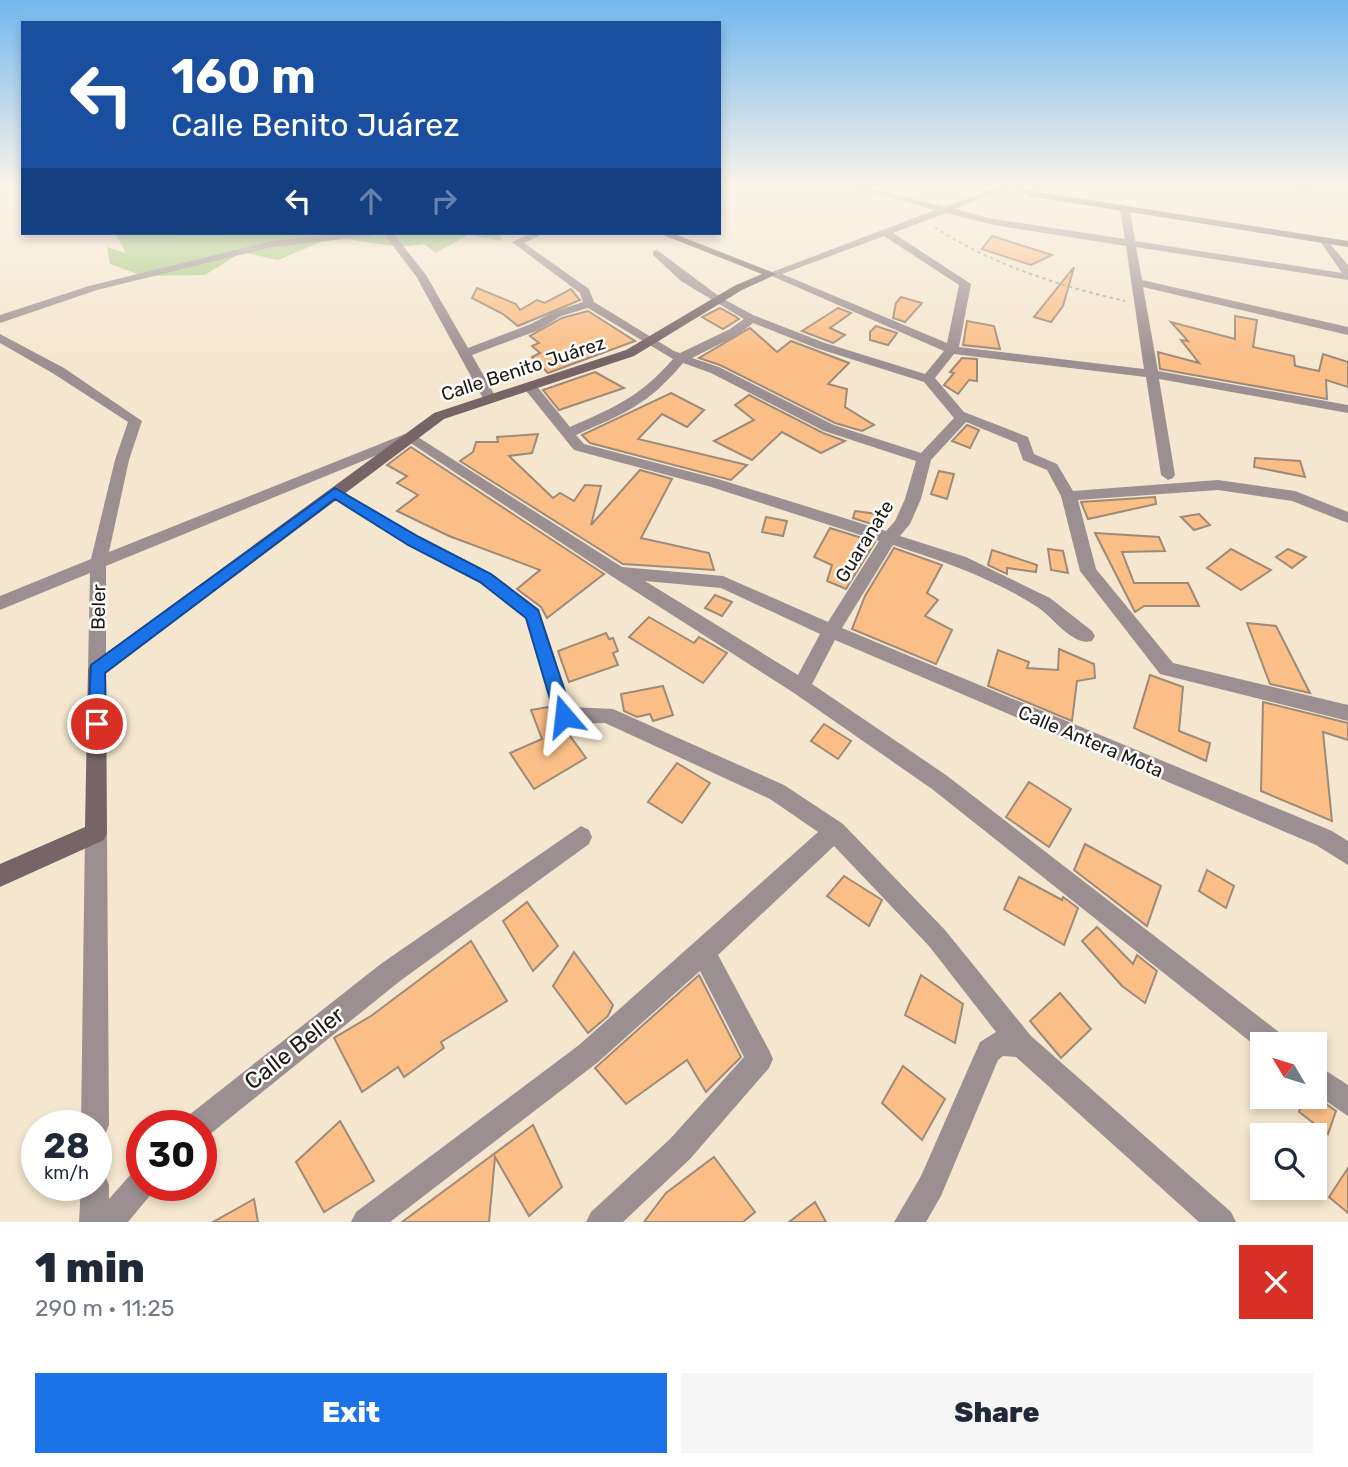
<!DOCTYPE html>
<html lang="en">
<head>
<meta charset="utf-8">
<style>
  :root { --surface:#fff; --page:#f6f6f7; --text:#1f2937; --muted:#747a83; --accent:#1a73e8 }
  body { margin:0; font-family:Rubik,sans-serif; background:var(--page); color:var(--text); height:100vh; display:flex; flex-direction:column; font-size:26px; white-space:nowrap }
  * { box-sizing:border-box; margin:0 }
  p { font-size:23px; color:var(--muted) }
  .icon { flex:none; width:38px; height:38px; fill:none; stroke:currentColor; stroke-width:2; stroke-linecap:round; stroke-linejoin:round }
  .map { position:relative; height:1222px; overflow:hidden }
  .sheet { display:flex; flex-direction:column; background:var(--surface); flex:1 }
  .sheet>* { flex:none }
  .guide { position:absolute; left:21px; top:21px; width:700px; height:214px; border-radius:0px; box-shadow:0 4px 10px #0003; background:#1a4fa0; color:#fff; overflow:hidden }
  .needle { width:46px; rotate:308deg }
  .fabs { position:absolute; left:1250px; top:1032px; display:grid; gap:14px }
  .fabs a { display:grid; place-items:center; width:77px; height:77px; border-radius:0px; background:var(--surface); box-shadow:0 4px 10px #0003; font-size:35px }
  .speed { position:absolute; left:21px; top:1110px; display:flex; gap:14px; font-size:35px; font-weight:700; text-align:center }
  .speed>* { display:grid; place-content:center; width:91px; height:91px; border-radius:50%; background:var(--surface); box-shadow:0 4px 10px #0003; line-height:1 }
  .speed small { font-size:18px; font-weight:400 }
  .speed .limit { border:10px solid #d22; background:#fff; color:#111 }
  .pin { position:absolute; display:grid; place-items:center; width:60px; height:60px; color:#fff; margin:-30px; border:4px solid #fff; border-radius:50%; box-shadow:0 2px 7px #0007 }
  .me { position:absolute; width:77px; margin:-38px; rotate:343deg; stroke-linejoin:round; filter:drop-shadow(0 0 5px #0008) }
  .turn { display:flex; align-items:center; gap:24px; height:147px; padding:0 35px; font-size:32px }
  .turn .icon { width:91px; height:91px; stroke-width:2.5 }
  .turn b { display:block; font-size:49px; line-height:60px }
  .lanes { display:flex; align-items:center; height:66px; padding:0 35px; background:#0003; justify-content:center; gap:35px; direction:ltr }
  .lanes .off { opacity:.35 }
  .round { display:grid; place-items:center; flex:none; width:74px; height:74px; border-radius:0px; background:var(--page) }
  .summary { display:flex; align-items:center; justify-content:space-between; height:119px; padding:0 35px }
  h1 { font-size:42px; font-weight:800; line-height:52px }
  .button { display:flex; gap:14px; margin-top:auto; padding:14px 35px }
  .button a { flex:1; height:80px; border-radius:0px; background:var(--accent); color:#fff; font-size:28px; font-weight:800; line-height:80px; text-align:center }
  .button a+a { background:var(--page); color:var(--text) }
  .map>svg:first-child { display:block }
</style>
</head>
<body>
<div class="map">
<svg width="1348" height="1222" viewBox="0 0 1348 1222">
  <rect width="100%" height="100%" fill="#f5e7cf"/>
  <path fill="#a2c87e" d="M115,233H498L503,241L468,235L436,253L424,244L399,247L333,237L278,260L242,252L205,275L143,276L110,264L107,247L126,253Z"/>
  <g fill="#fbbe87" stroke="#9e8a78" stroke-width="2">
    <path d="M992,236L1052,255L1031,265L982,249Z"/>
    <path d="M1074,267L1063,306L1051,322L1034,317Z"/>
    <path d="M477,288L516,304L520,310L537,300L545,303L571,289L580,300L518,326L503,314L472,298Z"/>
    <path d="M901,297L922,303L905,322L893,318L896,303Z"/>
    <path d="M720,308L735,316L739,319L723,329L702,317Z"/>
    <path d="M838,308L851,313L830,328L845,335L833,343L802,331Z"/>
    <path d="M588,311L635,341L548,373L532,357L540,353L532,346L539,343L530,336L562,318Z"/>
    <path d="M1235,316L1257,320L1253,347L1294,356L1295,366L1319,371L1323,354L1348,362V387L1326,380L1327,399L1160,369L1158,352L1199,363L1181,340L1188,341L1171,322L1235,339Z"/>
    <path d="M967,321L994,326L1000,349L963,345Z"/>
    <path d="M876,326L897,333L888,345L870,340V332Z"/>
    <path d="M750,328L777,352L791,341L849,363L828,384L847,389L845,407L874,425L862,431L835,423L720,365L699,358Z"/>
    <path d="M962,358L977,359V381L969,380L958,394L944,385L954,373L950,372Z"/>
    <path d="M595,372L624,388L559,410L543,390Z"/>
    <path d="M671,393L704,410L687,427L662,414L638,439L747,465L731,480L590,443L582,435Z"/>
    <path d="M749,395L823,433L845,441L821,453L782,432L752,460L714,441L754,420L735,405Z"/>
    <path d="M967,425L979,430L970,448L952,441Z"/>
    <path d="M538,434L532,453L509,456L553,498L560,493L574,501L585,485L601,486L591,525L640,470L672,479L641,538L709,553L714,570L623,564L460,461L473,452L476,442H498L497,437Z"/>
    <path d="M411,447L604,574L547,618L541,607L517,589L540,570L449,536L397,511L418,495L397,483L407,476L387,465Z"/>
    <path d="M1255,458L1300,461L1305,477L1254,467Z"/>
    <path d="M939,471L954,474L947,499L931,494Z"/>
    <path d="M1155,497L1156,504L1088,519L1081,502Z"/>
    <path d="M855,511L877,514L878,526L853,518Z"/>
    <path d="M1199,514L1210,525L1194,530L1181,517Z"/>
    <path d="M766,517L787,521L783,536L762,532Z"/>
    <path d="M830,528L875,542L846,589L827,581L832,565L814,557Z"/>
    <path d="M1095,533L1159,537L1165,551L1122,552L1134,583H1188L1199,606H1144L1135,612Z"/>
    <path d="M894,548L942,565L927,593L938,600L925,616L952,630L936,664L852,629L865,596Z"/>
    <path d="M1048,549L1063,551L1068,573L1051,570Z"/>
    <path d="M1231,549L1271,570L1241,590L1207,568Z"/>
    <path d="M1288,549L1306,557L1292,568L1276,557Z"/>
    <path d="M992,550L1037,565L1036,572L1007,568V574L988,565Z"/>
    <path d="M715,595L732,602L722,616L705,608Z"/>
    <path d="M649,617L694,643L699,637L727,653L703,683L629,637Z"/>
    <path d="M1247,623L1276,626L1310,693L1270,684Z"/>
    <path d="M606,633L609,639L613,638L618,651L613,653L618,665L569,682L558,651Z"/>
    <path d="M1059,649L1094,664L1095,678L1077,681L1072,721L988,686L998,650L1029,662L1027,668L1058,670Z"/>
    <path d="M1150,675L1183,687L1179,731L1210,743L1206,761L1134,728Z"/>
    <path d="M663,686L673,715L653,721L650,714L637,717L624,711L621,694Z"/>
    <path d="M1263,702L1348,723V740L1323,732L1332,821L1261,791Z"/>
    <path d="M548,707L560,731L565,729L586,758L534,789L510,753L542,739L531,710Z"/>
    <path d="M824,724L851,741L838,759L811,741Z"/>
    <path d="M677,763L710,783L682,823L648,802Z"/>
    <path d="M1029,782L1071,809L1049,847L1006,817Z"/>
    <path d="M1085,844L1161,886L1147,926L1074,870Z"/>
    <path d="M1207,870L1234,886L1226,908L1199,891Z"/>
    <path d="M844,876L882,900L869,926L827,896Z"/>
    <path d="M1019,877L1062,900L1063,897L1078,908L1064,945L1004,909Z"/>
    <path d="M527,902L558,946L533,971L503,921Z"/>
    <path d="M1097,927L1133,964L1137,955L1157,971L1145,1003L1122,986L1082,941Z"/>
    <path d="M471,941L507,1001L441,1042L444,1048L404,1077L398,1067L362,1092L334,1038L371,1016Z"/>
    <path d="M574,952L613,1005L608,1016L588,1033L553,986Z"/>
    <path d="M699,975L741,1057L706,1092L687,1060L626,1104L595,1068Z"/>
    <path d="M921,975L963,1004L955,1043L905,1015Z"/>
    <path d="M1060,993L1091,1029L1061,1058L1030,1021Z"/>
    <path d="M903,1066L945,1099L922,1140L882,1103Z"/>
    <path d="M1304,1097H1316L1336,1111L1328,1134L1299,1112Z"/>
    <path d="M340,1121L374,1181L324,1212L296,1162Z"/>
    <path d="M533,1125L562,1187L529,1216L495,1157L489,1222H402Z"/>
    <path d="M714,1157L755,1212L743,1222H644L666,1193Z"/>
    <path d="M1348,1168V1213L1329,1197Z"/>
    <path d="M254,1199L258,1222H213Z"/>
    <path d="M815,1202L826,1222H789Z"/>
  </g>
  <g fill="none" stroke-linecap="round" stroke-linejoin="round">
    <g stroke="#b3a895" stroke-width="2" stroke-dasharray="3.5 3.5" stroke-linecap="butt">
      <path d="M824,188L852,198"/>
      <path d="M935,227C987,263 1063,287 1125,301"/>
    </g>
    <g fill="#9c8f91" fill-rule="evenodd">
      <path d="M16,188H23V192Z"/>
      <path d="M854,188H870L945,207L995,188H1008L955,209L994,219L1125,239L1120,210L1125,207L1130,210L1135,241L1342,273L1320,241L1325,238L1348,265V280L1136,247L1142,280L1348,327V335L1143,287L1158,371L1348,405V413L1159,379L1175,475L1173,478L1168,480L1161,475L1146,377L954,354L935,378L964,412L1028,437L1034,454L1057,464L1073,491L1218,480L1295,491L1348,512V523L1292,501L1218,490L1078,500L1096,569L1173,663L1348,705V721L1160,674L1080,571L1061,496L1047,470L1023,460L1017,443L966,422L931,460L921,499L910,524L900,536L966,557L1050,598L1092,631L1095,636L1092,641C1074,647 1053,618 1039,608C995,579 942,561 893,545L842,628L1332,831L1348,841V865L1316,845L835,640L812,684L946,775L1284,1036L1288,1045H1262V1051L932,789L794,693L613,577L409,442L106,566V670L104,675L97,678L90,675L88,670L90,573L0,610V596L91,559L115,460L128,422L54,374L0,343V334L64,368L142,421L129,460L109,552L410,432L622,567L723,576L828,622L879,541L708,486L574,450L523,387L530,383L535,384L570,427C615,407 640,397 673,359L588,308L561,316L539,330L472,355L497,399L495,402H485L416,276L383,233H393L426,275L468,348L531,324L553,312L583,302L580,293L512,242L532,233H545L524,243L589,289L594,302L674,351L680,353L730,329L744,319L681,281L653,255V251L657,250L720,297L753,315L825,343L925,374L944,351L767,274L935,210ZM946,213L994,225L1126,246L1144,369L959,347L971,284L893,233ZM884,236L959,285L947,343L782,274ZM753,323L816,348L924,382L954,418L921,453L834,425L719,367L692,358L738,335ZM683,363L711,373L824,431L916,461L905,499L895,521L886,531L718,479L584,444L576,435C625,413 648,405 683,363ZM645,581L721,588L820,634L798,675Z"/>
      <path d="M1297,188H1306L1307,191L1299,193Z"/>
      <path d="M172,233H231L226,236H177Z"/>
      <path d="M347,233H377L372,236L272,247L97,290L0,323V315L89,286L272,241Z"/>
      <path d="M335,487L419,537L492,574L539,609L571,707L613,709L784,785L843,824L945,930L1031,1036L1231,1212L1236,1222H1199L1016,1057L1003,1056L998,1060L941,1196L926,1222H894L921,1176L980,1042L996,1032L929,946L834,846L718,955L769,1050L773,1059L769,1068L690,1159L623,1222H586L591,1212L670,1139L744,1057L700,971L597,1063L390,1222H351L356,1212L579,1045L818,832L770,799L605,723L564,724L557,722L525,618L480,582L407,545L330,496L327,492Z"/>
      <path d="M96,822L104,826L107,833L109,1125L105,1135L96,1138V1125H81L85,833L88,826Z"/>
      <path d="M581,826L589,830L592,837L589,844L400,981L209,1135L201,1138V1125H185L189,1115L382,963Z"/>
      <path d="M1314,1063L1348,1085V1116L1314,1093Z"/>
      <path d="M142,1169V1185H156L152,1193L128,1222H79L81,1185H96V1171L105,1175L109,1185V1199L132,1173Z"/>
    </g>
    <g fill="#776467" fill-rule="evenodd">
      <path d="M1014,188L1348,241V247L1029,196Z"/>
      <path d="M658,233H672L777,274L742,290L634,356L444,419L106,673L107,833L104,840L0,887V864L85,827L88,670L90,665L434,413L626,350L734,286L762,274Z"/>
    </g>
  </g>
  <linearGradient id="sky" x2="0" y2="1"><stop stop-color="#72b6ee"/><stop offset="0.52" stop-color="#faf4e9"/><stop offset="1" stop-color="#faf4e9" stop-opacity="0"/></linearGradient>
  <rect width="1348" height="359" fill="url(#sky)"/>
  <path fill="#1a73e8" stroke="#114b97" stroke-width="2" d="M335,488L419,537L491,574L538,610L573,716L571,722H558L555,716L526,618L480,582L408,545L335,499L105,673L106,724L103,730H90L88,724L91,665Z"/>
  <g text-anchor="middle" stroke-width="5" stroke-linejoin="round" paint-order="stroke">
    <g font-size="19" fill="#1e1911" stroke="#fff">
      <text transform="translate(523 368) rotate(-18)" y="7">Calle Benito Juárez</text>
      <text transform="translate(864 541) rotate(-58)" y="7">Guaranate</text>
      <text transform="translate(98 607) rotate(-89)" y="7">Beler</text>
      <text transform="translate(1091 741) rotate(23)" y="7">Calle Antera Mota</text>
    </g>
    <g font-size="23" fill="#1e1911" stroke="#fff">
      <text transform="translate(294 1048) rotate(-38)" y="8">Calle Beller</text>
    </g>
  </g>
</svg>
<div class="fabs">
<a><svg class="needle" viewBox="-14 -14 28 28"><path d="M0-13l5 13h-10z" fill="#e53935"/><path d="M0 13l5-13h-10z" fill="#747a83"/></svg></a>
<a><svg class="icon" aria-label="search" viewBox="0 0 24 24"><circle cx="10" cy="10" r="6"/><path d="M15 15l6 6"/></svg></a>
</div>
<div class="speed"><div>28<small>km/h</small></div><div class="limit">30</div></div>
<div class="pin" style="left:97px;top:724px;background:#d93025"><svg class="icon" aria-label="arrive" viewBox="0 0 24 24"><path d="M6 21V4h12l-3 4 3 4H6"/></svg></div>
<svg class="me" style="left:564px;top:716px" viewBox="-20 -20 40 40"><path d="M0-17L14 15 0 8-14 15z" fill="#1a73e8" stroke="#fff" stroke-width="4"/></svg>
<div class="guide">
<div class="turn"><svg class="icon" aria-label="left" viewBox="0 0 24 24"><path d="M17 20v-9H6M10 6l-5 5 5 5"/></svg><div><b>160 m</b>Calle Benito Juárez</div></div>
<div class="lanes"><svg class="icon" aria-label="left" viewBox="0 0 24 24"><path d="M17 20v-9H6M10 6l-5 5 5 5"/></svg><svg class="icon off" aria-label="ahead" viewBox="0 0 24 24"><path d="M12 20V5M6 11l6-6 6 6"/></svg><svg class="icon off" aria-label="right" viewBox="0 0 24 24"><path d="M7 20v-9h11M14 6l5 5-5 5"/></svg></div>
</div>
</div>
<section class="sheet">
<div class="summary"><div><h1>1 min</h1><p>290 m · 11:25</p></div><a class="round" style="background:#d93025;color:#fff"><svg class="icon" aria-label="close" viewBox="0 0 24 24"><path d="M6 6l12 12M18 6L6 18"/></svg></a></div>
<div class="button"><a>Exit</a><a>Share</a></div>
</section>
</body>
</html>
